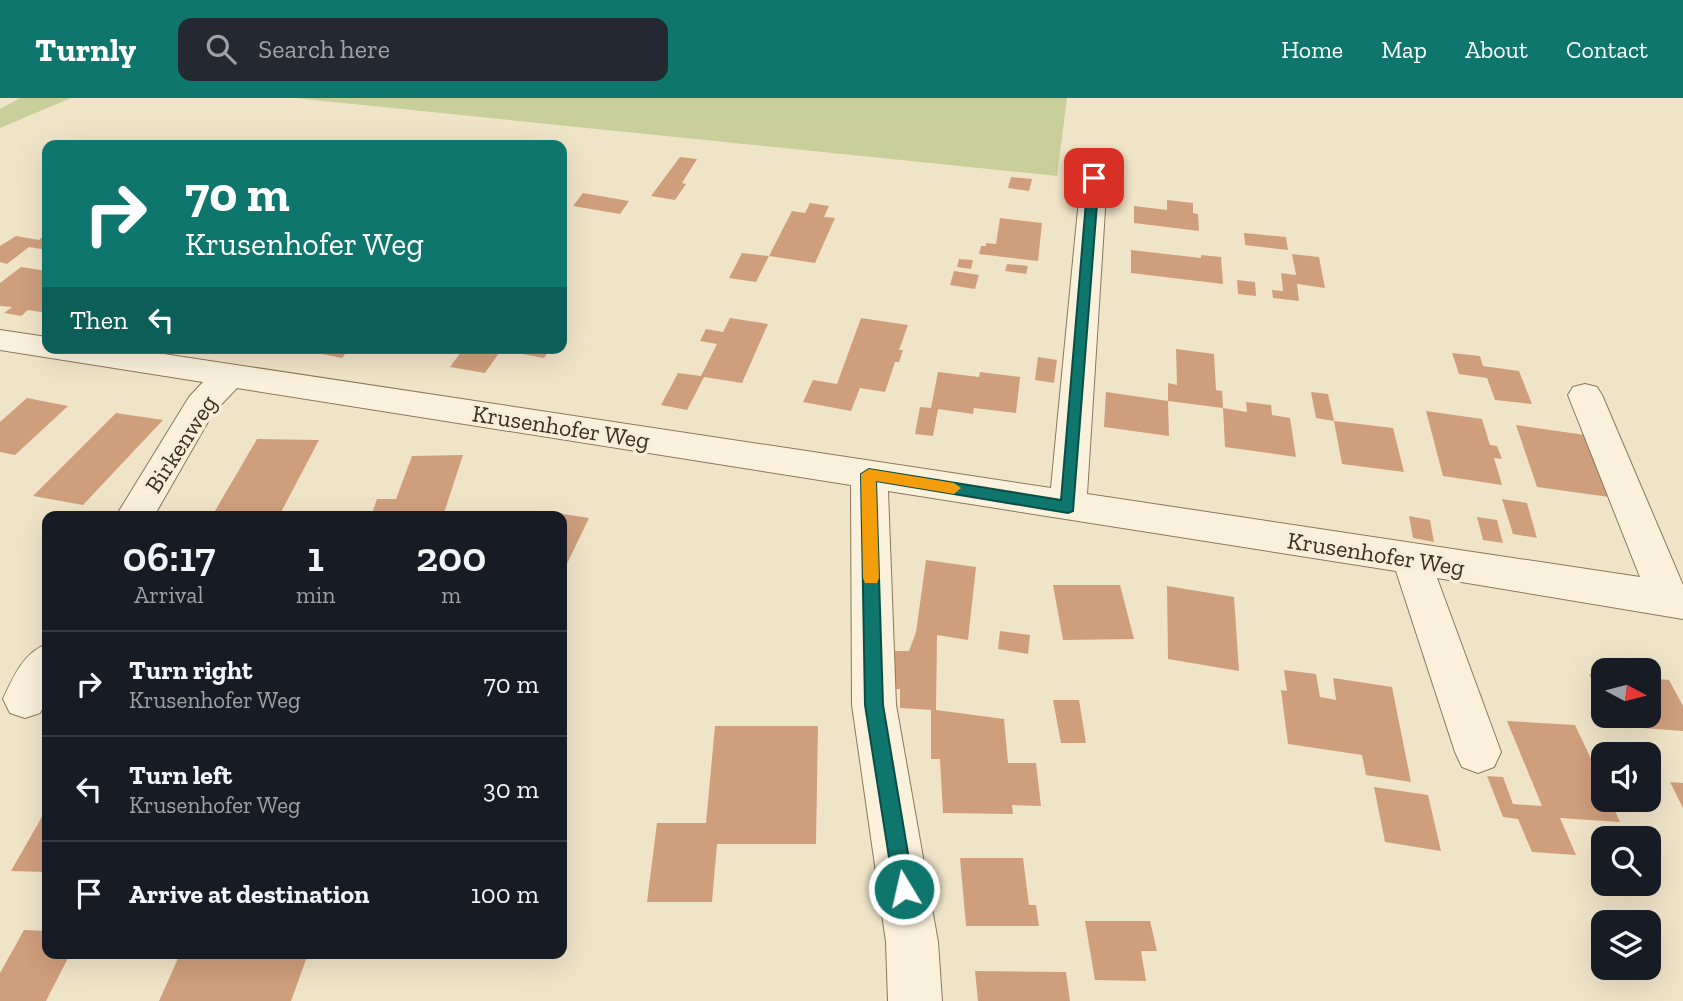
<!DOCTYPE html>
<html lang="en">
<head>
<meta charset="utf-8">
<style>
  :root { --surface:#171b24; --page:#242831; --text:#f1f3f6; --muted:#9ea1a6; --line:#363941; --accent:#0f766e }
  body { margin:0; font-family:"Zilla Slab",serif; background:var(--page); color:var(--text); height:100vh; display:flex; flex-direction:column; font-size:26px; white-space:nowrap }
  * { box-sizing:border-box; margin:0 }
  p { font-size:23px; color:var(--muted) }
  .icon { flex:none; width:38px; height:38px; fill:none; stroke:currentColor; stroke-width:2; stroke-linecap:round; stroke-linejoin:round }
  .map { position:relative; flex:1; overflow:hidden }
  .sheet { position:absolute; left:42px; top:413px; width:525px; height:448px; display:flex; flex-direction:column; background:var(--surface); border-radius:14px; box-shadow:0 7px 28px #0002 }
  .sheet>* { flex:none }
  .guide { position:absolute; left:42px; top:42px; width:525px; height:214px; border-radius:14px; box-shadow:0 7px 28px #0002; background:#0f766e; color:#fff; overflow:hidden }
  .needle { width:46px; rotate:97deg }
  .fabs { position:absolute; left:1591px; top:560px; display:grid; gap:14px }
  .fabs a { display:grid; place-items:center; width:70px; height:70px; border-radius:14px; background:var(--surface); box-shadow:0 7px 28px #0002; font-size:35px }
  .pin { position:absolute; display:grid; place-items:center; width:60px; height:60px; color:#fff; margin:-30px; border-radius:14px; box-shadow:0 4px 10px #0006 }
  .me { position:absolute; width:77px; margin:-38px; rotate:351deg; stroke-linejoin:round; filter:drop-shadow(0 0 5px #0008) }
  .turn { display:flex; align-items:center; gap:24px; height:147px; padding:0 28px; font-size:32px }
  .turn .icon { width:91px; height:91px; stroke-width:2.5 }
  .turn b { display:block; font-size:49px; line-height:60px }
  .then { display:flex; align-items:center; height:66px; padding:0 28px; background:#0003; gap:14px; font-size:26px }
  .eta { display:flex; justify-content:space-evenly; align-items:center; height:119px; text-align:center }
  .eta b { font-size:42px; font-weight:600; line-height:49px }
  ul { padding:0; list-style:none }
  li { display:flex; align-items:center; gap:21px; height:105px; padding:0 28px; border-top:2px solid var(--line) }
  li div { flex:1 }
  li b { display:block; font-size:26px }
  li em { font-style:normal }
  header { display:flex; align-items:center; gap:42px; box-sizing:border-box; height:98px; padding:0 35px; background:var(--accent); color:#fff }
  header strong { font-size:33px }
  nav { display:flex; gap:38px; margin-inline-start:auto; font-size:24px }
  .search { width:490px; height:63px; background:var(--page); display:flex; align-items:center; gap:18px; box-sizing:border-box; padding:0 24px; border-radius:14px; color:var(--muted); font-size:26px }
  .map>svg:first-child { display:block }
</style>
</head>
<body>
<header>
<strong>Turnly</strong>
<div class="search"><svg class="icon" aria-label="search" viewBox="0 0 24 24"><circle cx="10" cy="10" r="6"/><path d="M15 15l6 6"/></svg>Search here</div>
<nav><a>Home</a><a>Map</a><a>About</a><a>Contact</a></nav>
</header>
<div class="map">
<svg width="1683" height="903" viewBox="0 0 1683 903">
  <rect width="100%" height="100%" fill="#f0e4c8"/>
  <g fill="#c9cf9b">
    <path d="M20,0H71L0,30V11Z"/>
    <path d="M294,0H1067L1057,78Z"/>
  </g>
  <g fill="#cf9f7d">
    <path d="M680,59L697,61L682,85L686,86L675,102L651,98Z"/>
    <path d="M1011,79L1032,81L1029,93L1008,90Z"/>
    <path d="M583,95L629,103L620,116L573,108Z"/>
    <path d="M1167,102L1193,105V115L1198,116L1199,133L1134,125V108L1167,112Z"/>
    <path d="M810,105L829,108L824,119L835,120L815,165L769,158L756,184L729,180L742,155L769,158L792,113L805,115Z"/>
    <path d="M1000,120L1042,125L1038,163L979,156L981,148H986V145L996,146Z"/>
    <path d="M47,135V152L29,149L7,166L0,164V148L16,138L39,142Z"/>
    <path d="M1244,135L1286,139L1288,152L1245,147Z"/>
    <path d="M1131,152L1201,160V157L1221,159L1223,186L1131,175Z"/>
    <path d="M1292,156L1319,159L1325,190L1297,186L1299,203L1273,200L1272,192L1283,193L1281,175L1296,177Z"/>
    <path d="M959,161L973,162L971,171L957,169Z"/>
    <path d="M1007,166L1028,168L1026,176L1005,173Z"/>
    <path d="M21,169L47,173V215L28,212L21,218L4,215L12,209L0,208V185Z"/>
    <path d="M954,173L979,177L975,191L950,187Z"/>
    <path d="M1237,182L1255,184L1256,198L1238,196Z"/>
    <path d="M730,220L768,226L742,285L704,279L687,312L661,307L678,275L701,278L717,246L700,243L706,231L723,234Z"/>
    <path d="M861,220L908,227L899,252H903L899,264H895L885,294L860,290L851,313L803,304L813,282L837,286Z"/>
    <path d="M291,250H350L342,260Z"/>
    <path d="M464,250H550L544,260L501,252L485,275L450,269Z"/>
    <path d="M1176,251L1214,256L1216,292L1222,293L1223,310L1168,303V285L1177,287Z"/>
    <path d="M1452,255L1480,258L1483,268L1519,273L1532,306L1495,302L1487,280L1459,276Z"/>
    <path d="M1038,259L1057,262L1054,285L1035,282Z"/>
    <path d="M938,274L979,279L980,274L1020,279L1016,315L974,310L973,316L938,311L933,338L915,336L920,309L931,310Z"/>
    <path d="M1106,294L1168,303L1169,338L1104,329Z"/>
    <path d="M1311,294L1328,296L1334,323L1316,320Z"/>
    <path d="M27,300L68,308L15,357L0,354V324Z"/>
    <path d="M1246,304L1271,307L1272,317L1290,320L1296,359L1225,349L1223,310L1247,314Z"/>
    <path d="M1426,313L1482,321L1490,347L1497,348L1502,361L1494,360L1502,387L1443,378Z"/>
    <path d="M116,315L163,322L83,407L33,398Z"/>
    <path d="M1334,323L1393,330L1404,374L1342,366Z"/>
    <path d="M1516,327L1585,337L1609,399L1537,389Z"/>
    <path d="M257,341L319,342L279,418H212Z"/>
    <path d="M463,357L443,418H371L377,401H396L412,358Z"/>
    <path d="M1502,401L1527,405L1537,440L1513,436Z"/>
    <path d="M543,413L589,420L562,476V418H540Z"/>
    <path d="M1409,418L1430,422L1434,444L1413,440Z"/>
    <path d="M1477,419L1497,422L1503,445L1483,442Z"/>
    <path d="M926,462L976,469L968,542L937,537L936,612L1004,621L1008,665H1036L1041,708L1012,707L1013,716L943,715L940,661H931V612L900,610V591H893V553H909L916,534Z"/>
    <path d="M1053,487H1120L1134,541L1063,542Z"/>
    <path d="M1167,488L1234,499L1239,573L1168,561Z"/>
    <path d="M1000,533L1030,537L1028,556L998,551Z"/>
    <path d="M1284,572L1316,576L1320,599L1336,602L1333,580L1392,589L1411,684L1366,677L1362,657L1288,646L1281,592L1287,593Z"/>
    <path d="M1589,576L1603,577V604Z"/>
    <path d="M1648,580L1669,582L1683,608V633L1615,628L1610,618H1648Z"/>
    <path d="M1053,602H1079L1086,645H1061Z"/>
    <path d="M1507,623L1575,627L1593,665L1603,666V702H1610L1620,724L1560,720L1576,757L1532,754L1518,721L1503,719L1487,678L1503,679L1513,706L1542,708Z"/>
    <path d="M715,628H818L816,746H717L712,804H647L657,725H706Z"/>
    <path d="M1670,684L1683,685V710Z"/>
    <path d="M1374,689L1428,697L1441,753L1385,744Z"/>
    <path d="M47,710V774L11,773Z"/>
    <path d="M960,760H1023L1029,807H1036L1039,828H966Z"/>
    <path d="M1085,823H1150L1157,853H1141L1146,883L1095,882Z"/>
    <path d="M24,832L47,833V856H70L46,903H0V875Z"/>
    <path d="M180,856H308L291,903H159Z"/>
    <path d="M975,873L1066,874L1070,903H978Z"/>
  </g>
  <g fill="none" stroke-linecap="round" stroke-linejoin="round">
    <defs>
      <g id="minor">
        <path d="M1094,72L1103,74L1107,80L1087,396L1640,479L1568,297L1573,289L1585,286L1597,289L1602,297L1683,487V521L1437,480L1501,654L1494,669L1478,675L1462,669L1455,654L1396,473L888,393L896,607L938,844L942,903H888L886,844L852,607L851,387L237,290L213,315L154,418H116L189,299L203,284L0,252V232L47,239V250H124L1051,390L1081,80L1085,74Z"/>
        <path d="M47,546V603L40,615L25,620L10,615L3,601C13,579 24,554 47,546Z"/>
      </g>
    </defs>
    <use href="#minor" stroke="#8d765c" stroke-width="2"/>
    <use href="#minor" fill="#faf1dc" fill-rule="evenodd"/>
  </g>
  <path fill="#0f766e" stroke="#0a4d48" stroke-width="2" d="M1094,77L1099,80L1073,413L1068,415L876,383L883,607L914,791L911,798L904,801L897,798L894,791L865,607L861,376L869,371L1061,402L1088,80Z"/>
  <path fill="#f59e0b" d="M869,371L954,385L961,390L954,396L876,383L879,480L877,485H865L863,480L861,376Z"/>
  <g text-anchor="middle" stroke-width="7" stroke-linejoin="round" paint-order="stroke">
    <g font-size="24" fill="#3d2e20" stroke="#f7eed8">
      <text transform="translate(561 329) rotate(9)" y="8">Krusenhofer Weg</text>
      <text transform="translate(181 346) rotate(-57)" y="8">Birkenweg</text>
      <text transform="translate(1376 456) rotate(9)" y="8">Krusenhofer Weg</text>
    </g>
  </g>
</svg>
<div class="fabs">
<a><svg class="needle" viewBox="-14 -14 28 28"><path d="M0-13l5 13h-10z" fill="#e53935"/><path d="M0 13l5-13h-10z" fill="#9ea1a6"/></svg></a>
<a><svg class="icon" aria-label="sound" viewBox="0 0 24 24"><path d="M4 9h4l5-4v14l-5-4H4zM17 9q2 3 0 6"/></svg></a>
<a><svg class="icon" aria-label="search" viewBox="0 0 24 24"><circle cx="10" cy="10" r="6"/><path d="M15 15l6 6"/></svg></a>
<a><svg class="icon" aria-label="layers" viewBox="0 0 24 24"><path d="M12 4l9 5-9 5-9-5zM3 14l9 5 9-5"/></svg></a>
</div>
<div class="pin" style="left:1094px;top:80px;background:#d93025"><svg class="icon" aria-label="arrive" viewBox="0 0 24 24"><path d="M6 21V4h12l-3 4 3 4H6"/></svg></div>
<svg class="me" style="left:904px;top:791px" viewBox="-20 -20 40 40"><circle r="17" fill="#0f766e" stroke="#fff" stroke-width="3"/><path d="M0-11L8 9 0 5-8 9z" fill="#fff"/></svg>
<div class="guide">
<div class="turn"><svg class="icon" aria-label="right" viewBox="0 0 24 24"><path d="M7 20v-9h11M14 6l5 5-5 5"/></svg><div><b>70 m</b>Krusenhofer Weg</div></div>
<div class="then">Then<svg class="icon" aria-label="left" viewBox="0 0 24 24"><path d="M17 20v-9H6M10 6l-5 5 5 5"/></svg></div>
</div>
<section class="sheet">
<div class="eta">
<div><b>06:17</b><p>Arrival</p></div>
<div><b>1</b><p>min</p></div>
<div><b>200</b><p>m</p></div>
</div>
<ul>
<li><svg class="icon" aria-label="right" viewBox="0 0 24 24"><path d="M7 20v-9h11M14 6l5 5-5 5"/></svg><div><b>Turn right</b><p>Krusenhofer Weg</p></div><em>70 m</em></li>
<li><svg class="icon" aria-label="left" viewBox="0 0 24 24"><path d="M17 20v-9H6M10 6l-5 5 5 5"/></svg><div><b>Turn left</b><p>Krusenhofer Weg</p></div><em>30 m</em></li>
<li><svg class="icon" aria-label="arrive" viewBox="0 0 24 24"><path d="M6 21V4h12l-3 4 3 4H6"/></svg><div><b>Arrive at destination</b></div><em>100 m</em></li>
</ul>
</section>
</div>
</body>
</html>
